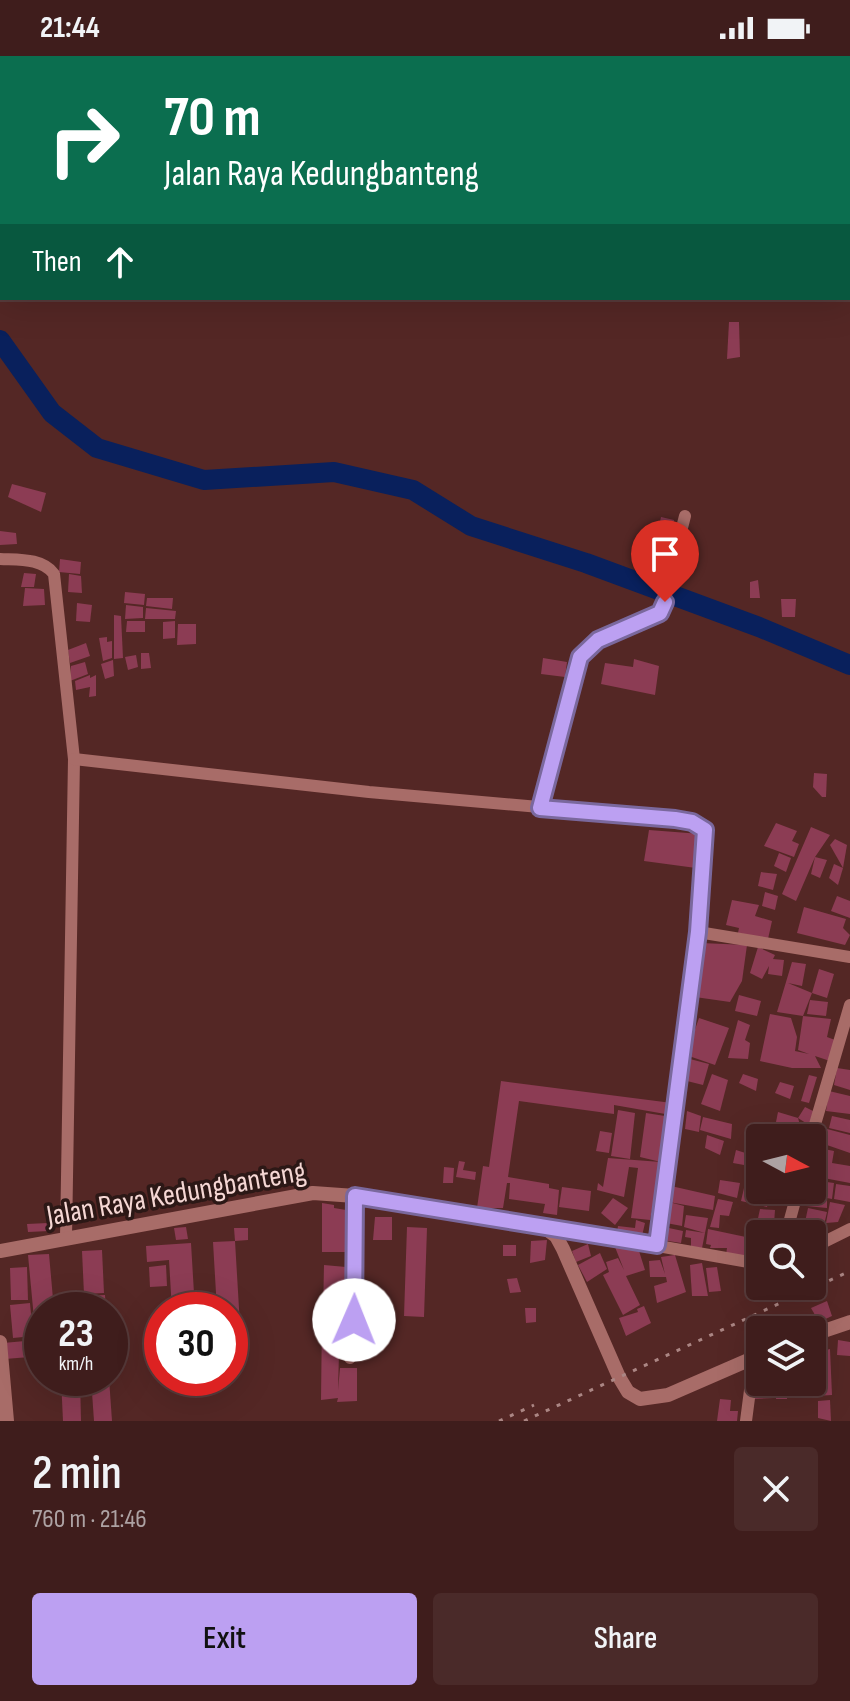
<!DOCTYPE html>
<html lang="en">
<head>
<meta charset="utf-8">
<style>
  :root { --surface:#3f1d1c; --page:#4a2a29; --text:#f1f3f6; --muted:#ada2a3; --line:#583b3b; --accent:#bca0f2 }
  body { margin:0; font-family:"Sofia Sans Condensed",sans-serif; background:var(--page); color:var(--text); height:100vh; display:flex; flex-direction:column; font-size:30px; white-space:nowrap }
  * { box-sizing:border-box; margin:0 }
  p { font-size:26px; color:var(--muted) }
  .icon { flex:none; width:44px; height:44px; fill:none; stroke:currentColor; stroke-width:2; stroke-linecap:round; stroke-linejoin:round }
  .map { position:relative; height:1365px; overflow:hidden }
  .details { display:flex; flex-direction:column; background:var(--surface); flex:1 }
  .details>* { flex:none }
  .guide { position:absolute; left:0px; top:0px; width:850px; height:244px; box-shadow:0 8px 32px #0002,0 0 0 2px var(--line); background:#0b6e4f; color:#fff; overflow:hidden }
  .needle { width:52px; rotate:97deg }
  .buttons { position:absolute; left:746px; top:1068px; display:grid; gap:16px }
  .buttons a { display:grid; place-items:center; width:80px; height:80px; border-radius:8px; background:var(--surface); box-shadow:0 8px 32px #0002,0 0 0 2px var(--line); font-size:40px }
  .speed { position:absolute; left:24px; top:1236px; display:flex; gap:16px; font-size:40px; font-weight:700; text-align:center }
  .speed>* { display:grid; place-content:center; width:104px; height:104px; border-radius:50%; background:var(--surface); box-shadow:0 8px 32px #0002,0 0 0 2px var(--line); line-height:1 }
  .speed small { font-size:20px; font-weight:400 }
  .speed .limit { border:12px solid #d22; background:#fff; color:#111 }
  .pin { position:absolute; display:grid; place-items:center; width:68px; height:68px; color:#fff; margin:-82px -34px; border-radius:50% 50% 50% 0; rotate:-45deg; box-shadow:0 0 8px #0007 }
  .pin .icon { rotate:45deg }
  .me { position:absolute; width:88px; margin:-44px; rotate:1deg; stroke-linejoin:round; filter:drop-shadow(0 0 6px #0008) }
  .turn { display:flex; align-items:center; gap:28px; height:168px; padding:0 32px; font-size:36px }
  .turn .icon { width:104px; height:104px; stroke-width:2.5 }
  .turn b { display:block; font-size:56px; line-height:68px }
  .then { display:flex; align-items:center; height:76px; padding:0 32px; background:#0003; gap:16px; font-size:30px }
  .round { display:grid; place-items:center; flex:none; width:84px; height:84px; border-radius:8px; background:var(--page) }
  .headline { display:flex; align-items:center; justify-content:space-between; height:136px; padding:0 32px }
  h1 { font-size:48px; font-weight:600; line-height:60px }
  .action { display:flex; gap:16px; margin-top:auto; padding:16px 32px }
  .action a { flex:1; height:92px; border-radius:8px; background:var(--accent); color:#111; font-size:32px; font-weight:600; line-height:92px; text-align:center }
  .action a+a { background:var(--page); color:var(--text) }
  .status { display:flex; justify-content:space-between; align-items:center; height:56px; padding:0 40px; background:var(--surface); direction:ltr }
  .status svg { height:22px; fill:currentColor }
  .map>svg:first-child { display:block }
</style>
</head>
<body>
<div class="status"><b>21:44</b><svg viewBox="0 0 49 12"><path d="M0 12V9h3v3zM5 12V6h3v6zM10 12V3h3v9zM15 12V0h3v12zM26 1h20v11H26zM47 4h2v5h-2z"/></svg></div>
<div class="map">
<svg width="850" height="1365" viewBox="0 0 850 1365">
  <rect width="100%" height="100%" fill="#542725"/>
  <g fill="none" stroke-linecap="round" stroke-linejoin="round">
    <path stroke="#09205c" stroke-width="20" d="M0,284L52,357L97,392L204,424L334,416L413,434L471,470L586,507L759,571L850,609"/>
  </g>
  <g fill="#8c3c54">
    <path d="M729,266H739L740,301L727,303Z"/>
    <path d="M12,428L46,437L41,456L8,441Z"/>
    <path d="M661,461L674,464L670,489H655Z"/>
    <path d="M0,475L16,477L17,488L0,489Z"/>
    <path d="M60,503L81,506L80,518L59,516Z"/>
    <path d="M24,517L36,518L34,531H21Z"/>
    <path d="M69,518L81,520L82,537L68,536Z"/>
    <path d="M758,524L760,542H750V526Z"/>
    <path d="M25,532L44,533L45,549L23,550Z"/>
    <path d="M125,536L145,538L144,549L124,547Z"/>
    <path d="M147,542H173L172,553L146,550Z"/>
    <path d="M781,543H796L795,561H782Z"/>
    <path d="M77,547L92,549L90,566L76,565Z"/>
    <path d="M126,549L143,551V562L125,563Z"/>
    <path d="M146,552L176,555L175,563H145Z"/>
    <path d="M114,559L121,560L123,602L114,603Z"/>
    <path d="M127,565H145V576H126Z"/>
    <path d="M175,565V582L163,583V566Z"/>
    <path d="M178,568H196V588L177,589Z"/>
    <path d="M107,581V586L112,585V602L103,605L99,582Z"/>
    <path d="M86,587L90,600L70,607L68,594Z"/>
    <path d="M141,597H149L151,612L141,613Z"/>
    <path d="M136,599L138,611L128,614L125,601Z"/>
    <path d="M543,602L567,606L565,621L541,618Z"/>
    <path d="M634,603L659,610L655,639L601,628L605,607L633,611Z"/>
    <path d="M113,604L114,620L105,623L101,608Z"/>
    <path d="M85,606L88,618L70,625L71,610Z"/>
    <path d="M90,619V622L96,619V640L89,641L90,631L76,634L75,625Z"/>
    <path d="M814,717L827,718L826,741H822L813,731Z"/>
    <path d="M776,767L797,775L792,785L799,788L794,801L764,790Z"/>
    <path d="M811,771L830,779L815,801L827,804L820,822L811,818L815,801L796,845L782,838Z"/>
    <path d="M649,774L701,778L696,812L644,805Z"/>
    <path d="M835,783L847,789L843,812L830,789Z"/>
    <path d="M779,797L791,802L786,816L774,810Z"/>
    <path d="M834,808L843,812L838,829L829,822Z"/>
    <path d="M761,816L777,818L773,834L758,830Z"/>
    <path d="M765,836L778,840L775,854L762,850Z"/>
    <path d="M837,840L850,845V862L831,855Z"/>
    <path d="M732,844L759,849L755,860L772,865L768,883L738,877L739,872L726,869Z"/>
    <path d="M804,851L846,863L843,872L850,879L845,889L797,877Z"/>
    <path d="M701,887L747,889L742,925L730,946L695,941Z"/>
    <path d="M758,891L775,899L773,903L784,904L782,920L768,918L769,910L762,923L750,917Z"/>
    <path d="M792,906L806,908L802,930L788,927L812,937L803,960L831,963L827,981L835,984L830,1005L815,1000L821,1012H792L760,1005L770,958L791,962L797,981L795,995L809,998L798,994L803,960L777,956Z"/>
    <path d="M819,913L834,918L827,942L812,937Z"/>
    <path d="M739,939L761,945L757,960L735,955Z"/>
    <path d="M810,944L828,946L826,960L807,958Z"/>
    <path d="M699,962L729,972L715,1009L686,999Z"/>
    <path d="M738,964L750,969L745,984L750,987L748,1003L728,1002Z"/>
    <path d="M690,1003L709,1008L703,1029L683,1024Z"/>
    <path d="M837,1012L850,1014V1034L834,1029Z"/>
    <path d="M712,1018L728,1024L720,1055L701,1048Z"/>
    <path d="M743,1018L758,1023L756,1035L739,1027Z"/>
    <path d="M809,1019L817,1021L809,1047L801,1045Z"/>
    <path d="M501,1025L672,1047L671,1059L614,1049V1058L519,1045L508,1121L549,1128V1132L559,1134L557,1159L543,1157L545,1148L509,1143L510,1127H507L503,1152H477L483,1110L489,1111Z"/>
    <path d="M780,1026L794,1030L790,1043L775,1037Z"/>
    <path d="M829,1035L850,1040V1058L826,1055Z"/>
    <path d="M805,1051L815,1056L809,1069L798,1062Z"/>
    <path d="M618,1054L635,1057L630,1103L611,1100Z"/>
    <path d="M687,1055L701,1060L699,1076L685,1073Z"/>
    <path d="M778,1056L798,1062L800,1069L797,1075L775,1071Z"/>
    <path d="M646,1057L665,1060L661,1106L650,1164L631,1162L638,1112L629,1111L624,1141L597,1134L598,1127L603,1131L608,1102L661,1106L640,1101Z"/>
    <path d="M832,1060L850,1064V1077L829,1072Z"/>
    <path d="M703,1061L732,1068L731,1083L700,1074Z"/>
    <path d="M827,1073L850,1079V1097L824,1088Z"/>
    <path d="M600,1075L612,1077L609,1097L596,1095Z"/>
    <path d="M707,1079L724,1085L720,1099L705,1092Z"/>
    <path d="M819,1092L834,1095L832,1107L850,1110V1127L813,1120Z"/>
    <path d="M736,1094L758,1101L755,1111L733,1107Z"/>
    <path d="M459,1105L465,1106L463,1114L476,1116L475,1124L456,1121Z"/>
    <path d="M444,1111L454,1112L453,1127H443Z"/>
    <path d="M720,1124L740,1127L737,1142L718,1137Z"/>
    <path d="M812,1124L834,1127L832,1143L801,1137L812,1134Z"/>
    <path d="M836,1128L850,1130V1146L834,1143Z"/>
    <path d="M671,1130L715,1140L713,1154L669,1146L684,1150L682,1170L666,1167L667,1158L664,1157Z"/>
    <path d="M562,1131L591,1135L589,1155L559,1151Z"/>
    <path d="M744,1132L770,1138L767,1151L741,1145Z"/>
    <path d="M807,1141L827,1143V1152L806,1150Z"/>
    <path d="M613,1142L628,1152L615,1169L601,1157Z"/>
    <path d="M718,1143L733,1146L729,1160L720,1159L719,1172L710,1171Z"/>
    <path d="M830,1146L845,1149L838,1166L826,1167Z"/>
    <path d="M322,1147L334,1149V1152L346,1154V1158L352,1159L355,1196H322Z"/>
    <path d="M808,1152L827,1156L824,1169L805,1166Z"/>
    <path d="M760,1153L775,1154L774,1168L757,1167Z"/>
    <path d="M686,1159L708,1162L702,1192L691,1191V1182L685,1181L686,1174L705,1177L684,1171Z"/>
    <path d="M375,1161H392V1184H373Z"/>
    <path d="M636,1164L645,1167L642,1180L617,1176L618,1170L635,1172Z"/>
    <path d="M48,1167L49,1175L28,1176L27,1168Z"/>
    <path d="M186,1171L188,1183L176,1184L174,1172Z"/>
    <path d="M407,1171L427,1172L424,1261L404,1260Z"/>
    <path d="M664,1171L683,1175L681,1187L662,1184Z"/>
    <path d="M234,1172H248V1184L235,1185Z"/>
    <path d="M708,1173L760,1184V1204L726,1199L727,1192H710L711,1189L706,1188Z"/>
    <path d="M547,1184L545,1204L530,1207L531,1185Z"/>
    <path d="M235,1185L240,1269H230V1254H217L213,1186Z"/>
    <path d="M191,1187L195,1254H172L169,1204L147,1206L146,1190Z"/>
    <path d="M588,1188L591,1200L576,1206L572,1195Z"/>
    <rect x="503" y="1189" width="13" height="11"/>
    <path d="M615,1191L639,1195L645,1214L626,1220L640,1249L623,1259L603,1219L609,1216L606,1206L618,1202L624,1214Z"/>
    <path d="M102,1194L104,1237L84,1238L82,1195Z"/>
    <path d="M600,1197L607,1213L587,1226L578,1209Z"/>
    <path d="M49,1198L54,1254H42V1300L5,1303L3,1287L36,1284L28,1199Z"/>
    <path d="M675,1199L686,1236L657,1247L654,1230L667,1226L666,1221H650L649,1205L660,1204L665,1218L661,1201Z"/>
    <path d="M702,1207L708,1240H692L690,1209Z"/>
    <path d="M166,1209L167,1230L150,1231L149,1211Z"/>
    <path d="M324,1209L346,1211L345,1262L340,1261L338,1334L340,1312H357V1345L337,1346L338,1342L321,1344L322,1260L340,1261L323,1258Z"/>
    <path d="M27,1211L28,1244H11L10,1212Z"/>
    <path d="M717,1211L721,1235L709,1236L706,1212Z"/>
    <path d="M517,1222L521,1236L510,1237L507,1223Z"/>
    <path d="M105,1239L106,1254H86L85,1240Z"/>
    <path d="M827,1245L832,1260L819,1266L811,1252Z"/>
    <path d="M30,1247L33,1280L13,1282L10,1249Z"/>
    <path d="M644,1250L651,1267L626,1280L619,1262L638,1256L637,1253Z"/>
    <path d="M525,1252H536V1266L526,1267Z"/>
    <path d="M838,1284L850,1286V1300L837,1299Z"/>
    <path d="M162,1288V1307L150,1308L149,1289Z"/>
    <path d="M830,1293L832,1339L815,1340L812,1298Z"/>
    <path d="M80,1322L81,1365H63L61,1323Z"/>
    <path d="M91,1322H109L112,1365H94Z"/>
    <path d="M775,1328L774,1342L753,1343L755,1329Z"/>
    <path d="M777,1328H787V1343H776Z"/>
    <path d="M720,1343L731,1344L730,1355H738L737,1365H717Z"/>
    <path d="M830,1344L831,1365L818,1362V1345Z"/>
  </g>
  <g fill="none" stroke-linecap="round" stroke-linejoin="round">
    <g stroke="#a86c68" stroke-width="12">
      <path d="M0,503C19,504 42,502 54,518L74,703L66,1181"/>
      <path d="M74,703L369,736L675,763L692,766L705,774V786L698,876L657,1189"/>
      <path d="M540,752L580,601L598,584L660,557L685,460"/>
      <path d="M698,876L850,901"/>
      <path d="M811,1082L850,949"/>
      <path d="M545,1170L760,1208"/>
      <path d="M786,1178L798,1134"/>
      <path d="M812,1192L850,1173"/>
      <path d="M350,1302L355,1258V1140"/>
      <path d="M746,1365L752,1319L760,1314"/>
    </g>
    <g stroke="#a86c68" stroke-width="14">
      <path d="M0,1195L313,1137L355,1140L541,1169L556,1180L563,1193L619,1321L628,1336L640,1343L668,1339L760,1299"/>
      <path d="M812,1279L850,1266"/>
      <path d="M0,1286L7,1365"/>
    </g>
    <g stroke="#ab8684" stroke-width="3" stroke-dasharray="4 8" stroke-linecap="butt">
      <path d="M499,1365L534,1349"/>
      <path d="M524,1365L850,1215"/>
    </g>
  </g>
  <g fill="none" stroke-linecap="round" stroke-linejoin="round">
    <defs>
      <path id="route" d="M354,1264L355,1140L657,1189L698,876L705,774L692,766L675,763L540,752L580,601L598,584L660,557L665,546"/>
    </defs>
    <use href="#route" stroke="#7a689d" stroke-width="20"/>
    <use href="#route" stroke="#bca0f2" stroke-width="14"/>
  </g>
  <g text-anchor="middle" stroke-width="7" stroke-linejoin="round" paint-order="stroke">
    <g font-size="30" fill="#f5d7d4" stroke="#2c1816">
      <text transform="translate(176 1137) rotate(-10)" y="10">Jalan Raya Kedungbanteng</text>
    </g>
  </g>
</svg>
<div class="buttons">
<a><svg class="needle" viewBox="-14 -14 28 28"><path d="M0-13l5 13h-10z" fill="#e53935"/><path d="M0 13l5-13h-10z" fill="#ada2a3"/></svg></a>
<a><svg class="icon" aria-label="search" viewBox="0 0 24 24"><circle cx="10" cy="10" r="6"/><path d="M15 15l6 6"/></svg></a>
<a><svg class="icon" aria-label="layers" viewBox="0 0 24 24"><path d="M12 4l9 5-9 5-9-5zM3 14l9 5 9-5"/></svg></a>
</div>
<div class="speed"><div>23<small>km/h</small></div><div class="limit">30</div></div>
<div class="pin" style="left:665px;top:546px;background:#d93025"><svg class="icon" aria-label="arrive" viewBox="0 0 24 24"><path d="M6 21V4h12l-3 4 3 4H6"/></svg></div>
<svg class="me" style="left:354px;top:1264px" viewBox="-20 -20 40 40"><circle r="19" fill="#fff"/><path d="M0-13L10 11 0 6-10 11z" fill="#bca0f2"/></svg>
<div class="guide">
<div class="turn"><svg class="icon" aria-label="right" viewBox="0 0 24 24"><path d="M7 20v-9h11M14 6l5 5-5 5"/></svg><div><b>70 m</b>Jalan Raya Kedungbanteng</div></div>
<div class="then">Then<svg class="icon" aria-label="ahead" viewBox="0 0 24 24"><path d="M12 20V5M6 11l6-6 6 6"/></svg></div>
</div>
</div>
<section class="details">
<div class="headline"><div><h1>2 min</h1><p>760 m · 21:46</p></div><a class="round"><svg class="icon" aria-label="close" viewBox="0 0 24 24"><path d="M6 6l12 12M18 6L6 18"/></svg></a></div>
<div class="action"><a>Exit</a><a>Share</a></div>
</section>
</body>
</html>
